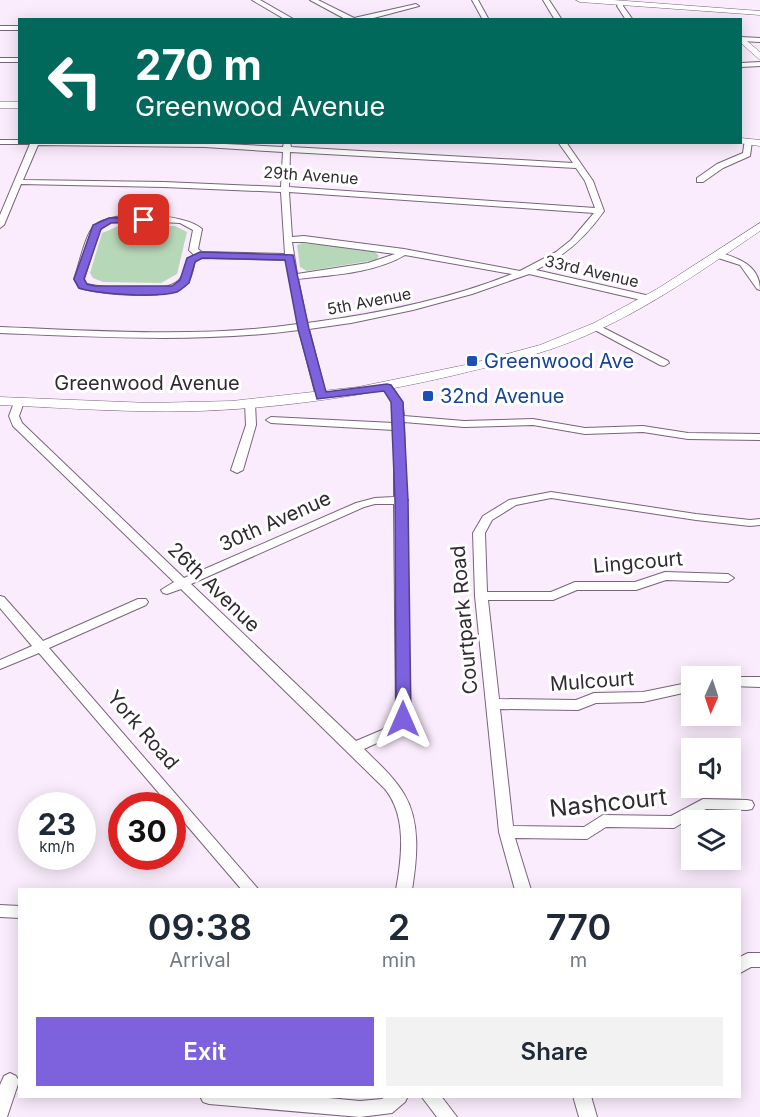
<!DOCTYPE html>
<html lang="en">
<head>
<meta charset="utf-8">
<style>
  :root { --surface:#fff; --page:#f2f2f3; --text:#1f2937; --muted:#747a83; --accent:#7e62dd }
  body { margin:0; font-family:Inter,sans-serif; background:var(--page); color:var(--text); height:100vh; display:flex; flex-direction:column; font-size:22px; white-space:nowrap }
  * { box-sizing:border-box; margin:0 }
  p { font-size:20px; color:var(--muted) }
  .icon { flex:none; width:33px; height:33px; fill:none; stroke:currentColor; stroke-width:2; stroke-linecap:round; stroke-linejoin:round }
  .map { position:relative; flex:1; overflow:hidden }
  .sheet { position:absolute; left:18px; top:888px; width:723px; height:210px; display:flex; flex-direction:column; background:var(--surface); border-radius:0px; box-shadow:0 3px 15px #0003 }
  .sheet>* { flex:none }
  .top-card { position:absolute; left:18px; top:18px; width:724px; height:126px; border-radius:0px; box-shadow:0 3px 15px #0003; background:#00695c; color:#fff; overflow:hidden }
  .needle { width:39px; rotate:183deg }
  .tools { position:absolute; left:681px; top:666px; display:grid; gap:12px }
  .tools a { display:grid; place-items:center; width:60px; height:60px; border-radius:0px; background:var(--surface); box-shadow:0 3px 15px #0003; font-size:30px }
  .speed { position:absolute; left:18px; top:792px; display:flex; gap:12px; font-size:30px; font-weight:700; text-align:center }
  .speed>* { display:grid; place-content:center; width:78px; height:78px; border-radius:50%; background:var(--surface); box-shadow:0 3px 15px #0003; line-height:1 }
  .speed small { font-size:15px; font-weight:400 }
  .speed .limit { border:9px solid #d22; background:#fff; color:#111 }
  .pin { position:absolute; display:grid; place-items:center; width:51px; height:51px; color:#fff; margin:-26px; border-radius:12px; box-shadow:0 3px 9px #0006 }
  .me { position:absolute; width:66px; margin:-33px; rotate:0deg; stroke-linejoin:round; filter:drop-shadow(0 0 4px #0008) }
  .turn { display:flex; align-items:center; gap:21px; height:126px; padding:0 18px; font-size:27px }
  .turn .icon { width:78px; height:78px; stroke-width:2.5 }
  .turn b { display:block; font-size:42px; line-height:51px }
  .eta { display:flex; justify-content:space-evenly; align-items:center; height:102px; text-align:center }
  .eta b { font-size:36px; font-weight:600; line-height:42px }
  .action { display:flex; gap:12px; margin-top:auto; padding:12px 18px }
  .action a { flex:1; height:69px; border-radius:0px; background:var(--accent); color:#fff; font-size:24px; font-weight:600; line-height:69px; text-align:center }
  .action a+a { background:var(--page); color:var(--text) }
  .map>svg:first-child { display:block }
</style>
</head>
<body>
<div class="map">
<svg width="760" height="1117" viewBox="0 0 760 1117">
  <rect width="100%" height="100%" fill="#faecfc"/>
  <g fill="#b7d8b8">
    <path d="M119,226H175L187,232L177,274L161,283L103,282L93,278L90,273L102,233Z"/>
    <path d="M302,243L373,250L379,256L376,260L307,271L300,267L297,245Z"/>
  </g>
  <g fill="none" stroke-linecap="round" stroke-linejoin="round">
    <defs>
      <g id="minor">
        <path d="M252,0H260L295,20H286Z"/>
        <path d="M310,0H318L354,18L416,4L419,6L366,20H347Z"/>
        <path d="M472,0H478L489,20H483Z"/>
        <path d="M543,0H549L562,20H555Z"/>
        <path d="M619,2H623V6L633,20H626L617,6Z"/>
        <rect x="0" y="26" width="20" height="4"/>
        <path d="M741,37L760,38V42L741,41Z"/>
        <rect x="0" y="58" width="20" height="4"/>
        <path d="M760,62V66L741,67V63Z"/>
        <path d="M745,139L752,141L750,156L723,168L703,182H697V178L717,164L743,153Z"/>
        <path d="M0,140H20V142L205,143L283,147L284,142H290L291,147L573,163L558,142H566L593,181L604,211C586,237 565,256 536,270L650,296L655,299L650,302L529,274L472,294L413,310L351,323L309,329L326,396L321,399L316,396L299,330C201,343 99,337 0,333V327C99,331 200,338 298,324L286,260L202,258L195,261C193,269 192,278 187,284C168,302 103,294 79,288L74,279C79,266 85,235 94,226C111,209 185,213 202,229L198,249L202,252L285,254L281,192L164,187L21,184L4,225L0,228V215L30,144H0ZM38,145L205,147L283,152L281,187L164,182L23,180ZM290,152L576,168L585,181L595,208L289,187ZM289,192L594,213L571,240L556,252L520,271L404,249L304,236L292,237ZM143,221L180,223L193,230L189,250L194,255C181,262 188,273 178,281C161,295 107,288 86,284L84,279L99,231L103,227L111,222ZM292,242H304L395,254L368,263L297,274ZM405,255L512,274C447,300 377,314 307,323L298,279C332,275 375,273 405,255Z"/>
        <path d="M718,252C738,258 760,265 760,290L757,289L740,265L715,257L714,255Z"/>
        <path d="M596,324L668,361L669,363L664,366L660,365L593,329V325Z"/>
        <path d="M387,384L391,385L402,402L404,416L464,421L533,419L585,428L643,426L688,433L760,434V440L688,439L643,432L585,434L533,425L464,427L404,422L406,498L408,500L406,502L410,719L392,736L364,749C378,763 394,777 404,794C421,822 417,859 412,890H396C402,857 407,816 385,789L181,589L167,594L163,593L161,590L174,582L13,426L9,416L15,400H23L24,402L19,416L22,423L184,578L356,503L375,498L394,497V430L271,423L266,420L271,417L394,423L392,402L382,387ZM375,504H394L396,717L382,730L356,741L191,584L364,507Z"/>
        <path d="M250,400L255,403L256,425L243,470L237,473L231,470L246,425L245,403Z"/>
        <path d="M551,492L696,514L750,520L760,519V525L750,526L696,520L551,498L516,505L492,520L485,533L487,592H551L575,582H635L665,572L728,574L734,578L728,582L666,580L636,590H577L553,600H488L499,699L576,700L594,693L643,692L692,682V691L643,702L596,703L578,710L500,709L513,826L584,827L603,815L671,816L703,799L747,800L752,801L754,805L752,809L747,810L706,809L674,828L606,827L587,839L515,838L531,890H515L499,832L475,596L473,533L483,516L509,500Z"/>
        <path d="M0,596L4,597L43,641L138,599H146L148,602L146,605L49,648L259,890H242L172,808V806H170L39,653L0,669V660L32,646L0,608Z"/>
        <path d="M730,677H760V687L730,686Z"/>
        <path d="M0,905L20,906V918L0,917Z"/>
        <path d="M748,953H760V967H751L740,973V957Z"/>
        <path d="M10,1073L16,1076L19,1081L7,1117H0V1085L4,1076Z"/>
        <path d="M200,1096H307L360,1101L382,1099L386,1096H408L405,1102L392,1113L360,1117L209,1104L203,1102Z"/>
        <path d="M421,1096H441L457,1117H437Z"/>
        <path d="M573,1096H591L597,1117H579Z"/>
      </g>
      <g id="tertiary">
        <path d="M576,0H613L760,11V15L580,2Z"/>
        <path d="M741,36L760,52V60L741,43Z"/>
        <rect x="0" y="102" width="20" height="6"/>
        <path d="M741,138L760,140V146L738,143L741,142Z"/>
        <path d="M760,223V231C704,269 648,309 585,336C542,355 496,365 451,376C368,395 284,408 199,411C133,413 66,408 0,405V397L150,403L232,401L358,387L470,364L540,345L594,323L657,289Z"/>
      </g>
    </defs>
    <use href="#minor" stroke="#78647b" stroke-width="2"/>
    <use href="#tertiary" stroke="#78647b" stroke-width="1"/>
    <use href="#minor" fill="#fff" fill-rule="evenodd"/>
    <use href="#tertiary" fill="#fff" fill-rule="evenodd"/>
  </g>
  <path fill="#7e62dd" stroke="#524090" stroke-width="1.5" d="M144,217L148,218V222L111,223L101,229L84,279L87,284L95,286H172L180,280L187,258L200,252L293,255L309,329L326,392L387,384L391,385L403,402L408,500L411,719L409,723H398L396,719L395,500L391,402L384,391L317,399L298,329L285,260L202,258L195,262L189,283C185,286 181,290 177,292C158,298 98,294 79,288L74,279L93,225L109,218Z"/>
  <g fill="#1a4fb4" stroke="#fff" stroke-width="2">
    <rect x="466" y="355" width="12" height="12" rx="3"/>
    <rect x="422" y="390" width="12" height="12" rx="3"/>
  </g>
  <g text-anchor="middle" stroke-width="6" stroke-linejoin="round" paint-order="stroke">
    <g font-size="16" fill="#322a33" stroke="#fff">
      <text transform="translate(311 175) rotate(4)" y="6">29th Avenue</text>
      <text transform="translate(592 271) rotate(13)" y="6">33rd Avenue</text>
      <text transform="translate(369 301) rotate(-11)" y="6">5th Avenue</text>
    </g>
    <g font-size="20" fill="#164399" stroke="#fff" text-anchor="start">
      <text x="484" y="368">Greenwood Ave</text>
      <text x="440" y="403">32nd Avenue</text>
    </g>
    <g font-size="20" fill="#322a33" stroke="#fff">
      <text x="147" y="390">Greenwood Avenue</text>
      <text transform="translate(275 521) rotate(-24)" y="7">30th Avenue</text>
      <text transform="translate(638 562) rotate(-5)" y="7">Lingcourt</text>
      <text transform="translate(214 587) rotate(44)" y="7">26th Avenue</text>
      <text transform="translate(464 620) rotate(-95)" y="7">Courtpark Road</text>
      <text transform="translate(592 681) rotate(-4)" y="7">Mulcourt</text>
      <text transform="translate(143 730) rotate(49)" y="7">York Road</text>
    </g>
    <g font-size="24" fill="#322a33" stroke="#fff">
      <text transform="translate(608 803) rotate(-6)" y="8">Nashcourt</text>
    </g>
  </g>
</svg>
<div class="tools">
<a><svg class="needle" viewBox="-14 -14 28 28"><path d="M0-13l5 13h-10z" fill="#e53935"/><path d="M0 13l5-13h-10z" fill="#747a83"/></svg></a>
<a><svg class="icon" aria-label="sound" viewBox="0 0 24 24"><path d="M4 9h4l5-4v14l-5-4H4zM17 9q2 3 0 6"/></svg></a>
<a><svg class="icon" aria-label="layers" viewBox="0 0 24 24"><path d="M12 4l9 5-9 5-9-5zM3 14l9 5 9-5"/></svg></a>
</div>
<div class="speed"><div>23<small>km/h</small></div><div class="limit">30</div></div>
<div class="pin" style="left:144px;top:220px;background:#d93025"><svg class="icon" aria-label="arrive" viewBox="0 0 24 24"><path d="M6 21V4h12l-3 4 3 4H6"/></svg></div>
<svg class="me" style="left:403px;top:719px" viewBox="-20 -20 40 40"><path d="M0-17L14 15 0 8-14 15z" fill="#7e62dd" stroke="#fff" stroke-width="4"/></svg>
<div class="top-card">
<div class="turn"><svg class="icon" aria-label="left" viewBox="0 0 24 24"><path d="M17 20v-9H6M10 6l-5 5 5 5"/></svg><div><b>270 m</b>Greenwood Avenue</div></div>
</div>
<section class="sheet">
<div class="eta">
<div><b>09:38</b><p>Arrival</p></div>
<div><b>2</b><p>min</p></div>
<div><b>770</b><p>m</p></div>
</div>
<div class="action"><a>Exit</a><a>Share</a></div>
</section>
</div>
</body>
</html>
